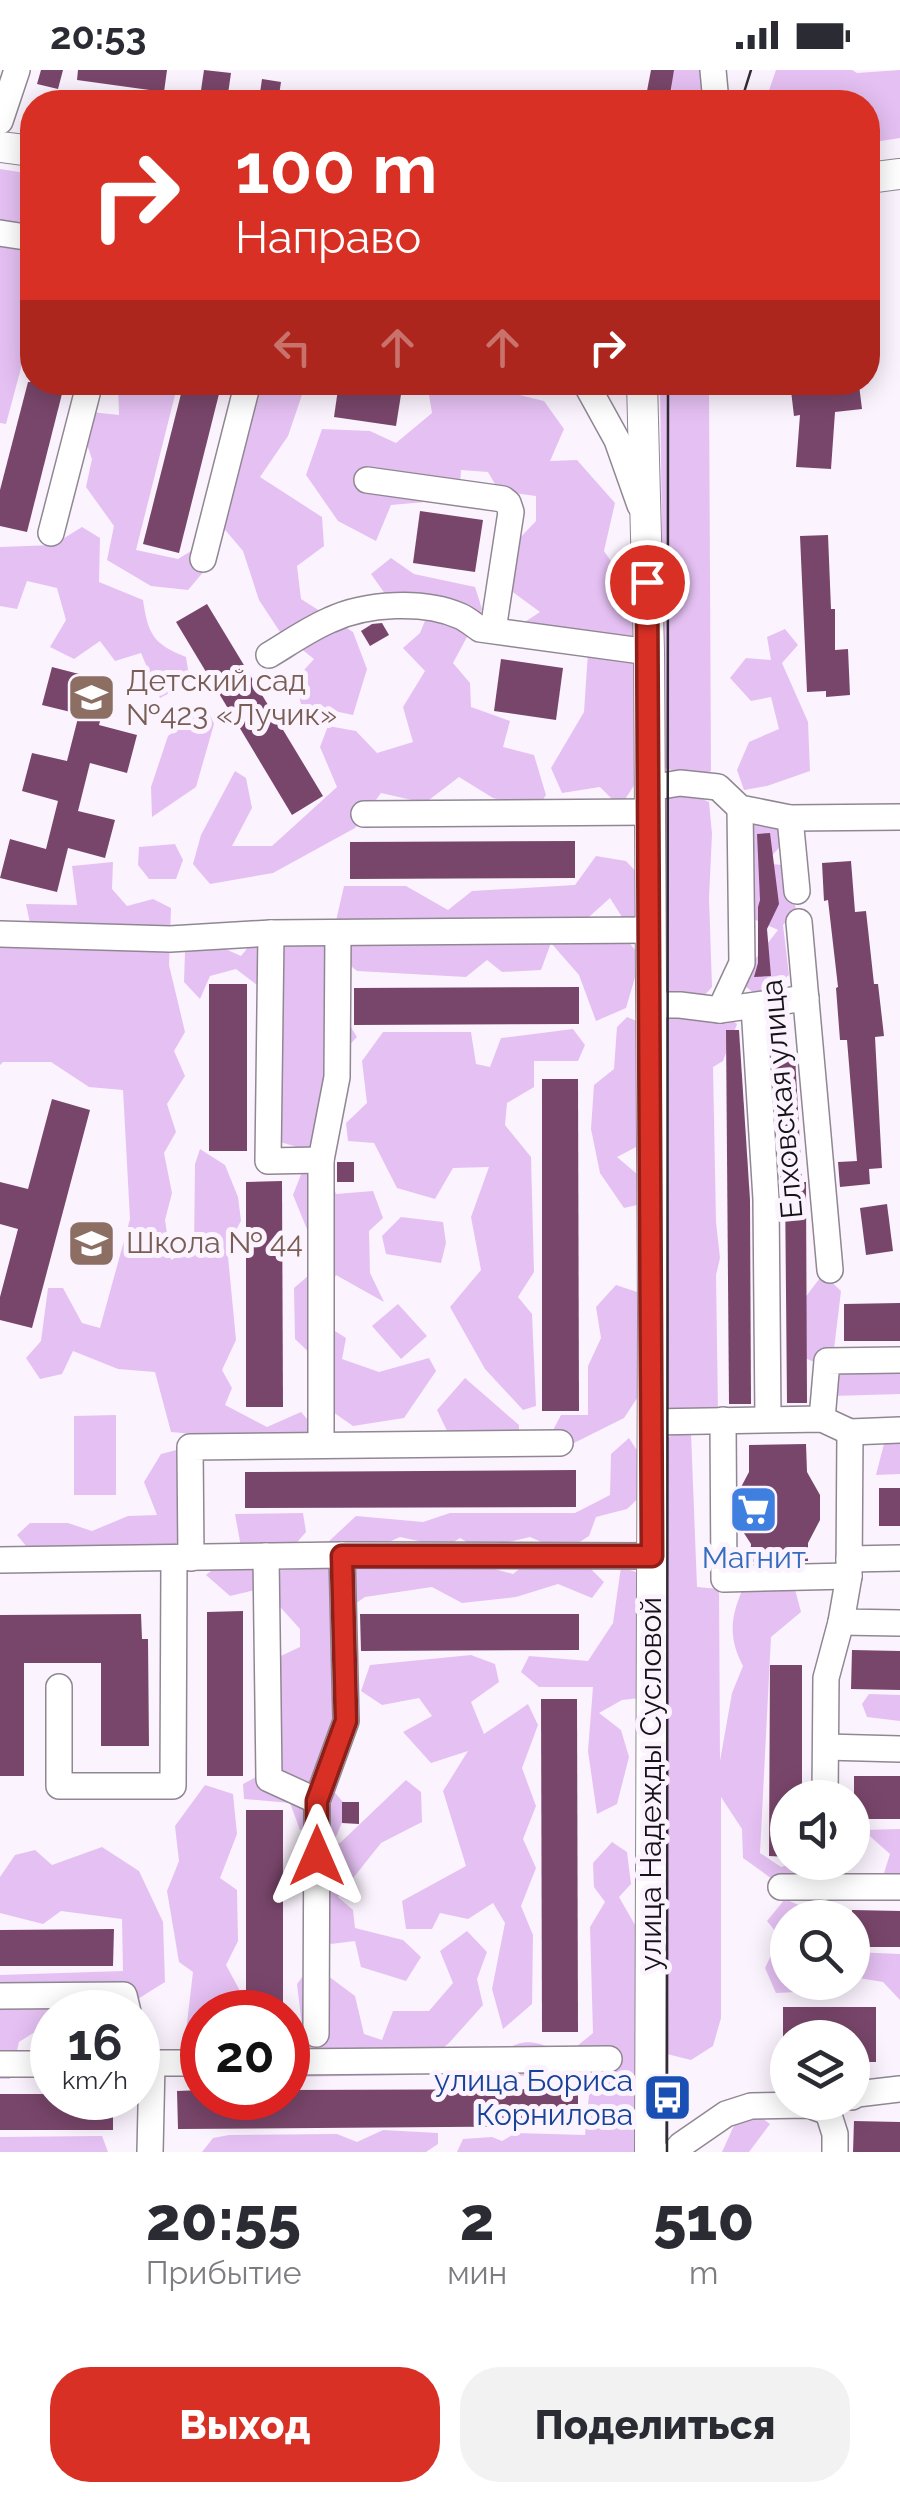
<!DOCTYPE html>
<html lang="ru">
<head>
<meta charset="utf-8">
<style>
  :root { --surface:#fff; --page:#f2f2f3; --text:#2b2b33; --muted:#7c7c81; --accent:#d93025 }
  body { margin:0; font-family:Raleway,sans-serif; background:var(--page); color:var(--text); height:100vh; display:flex; flex-direction:column; font-size:38px; white-space:nowrap }
  * { box-sizing:border-box; margin:0 }
  p { font-size:32px; color:var(--muted) }
  .icon { flex:none; width:55px; height:55px; fill:none; stroke:currentColor; stroke-width:2; stroke-linecap:round; stroke-linejoin:round }
  .map { position:relative; height:2082px; overflow:hidden }
  .side { display:flex; flex-direction:column; background:var(--surface); flex:1 }
  .side>* { flex:none }
  .hud { position:absolute; left:20px; top:20px; width:860px; height:305px; border-radius:40px; box-shadow:0 5px 25px #0003; background:#d93025; color:#fff; overflow:hidden }
  .controls { position:absolute; left:770px; top:1710px; display:grid; gap:20px }
  .controls a { display:grid; place-items:center; width:100px; height:100px; border-radius:50%; background:var(--surface); box-shadow:0 5px 25px #0003; font-size:50px }
  .speed { position:absolute; left:30px; top:1920px; display:flex; gap:20px; font-size:50px; font-weight:700; text-align:center }
  .speed>* { display:grid; place-content:center; width:130px; height:130px; border-radius:50%; background:var(--surface); box-shadow:0 5px 25px #0003; line-height:1 }
  .speed small { font-size:25px; font-weight:400 }
  .speed .limit { border:15px solid #d22; background:#fff; color:#111 }
  .pin { position:absolute; display:grid; place-items:center; width:85px; height:85px; color:#fff; margin:-42px; border:5px solid #fff; border-radius:50%; box-shadow:0 2px 10px #0007 }
  .me { position:absolute; width:110px; margin:-55px; rotate:0deg; stroke-linejoin:round; filter:drop-shadow(0 0 8px #0008) }
  .turn { display:flex; align-items:center; gap:35px; height:210px; padding:0 50px; font-size:45px }
  .turn .icon { width:130px; height:130px; stroke-width:2.5 }
  .turn b { display:block; font-size:70px; line-height:85px }
  .lanes { display:flex; align-items:center; height:95px; padding:0 50px; background:#0003; justify-content:center; gap:50px; direction:ltr }
  .lanes .off { opacity:.35 }
  .eta { display:flex; justify-content:space-evenly; align-items:center; height:170px; text-align:center }
  .eta b { font-size:60px; font-weight:800; line-height:70px }
  .button { display:flex; gap:20px; margin-top:auto; padding:20px 50px }
  .button a { flex:1; height:115px; border-radius:40px; background:var(--accent); color:#fff; font-size:40px; font-weight:800; line-height:115px; text-align:center }
  .button a+a { background:var(--page); color:var(--text) }
  .status { display:flex; justify-content:space-between; align-items:center; height:70px; padding:0 50px; background:var(--surface); direction:ltr }
  .status svg { height:28px; fill:currentColor }
  .map>svg:first-child { display:block }
</style>
</head>
<body>
<div class="status"><b>20:53</b><svg viewBox="0 0 49 12"><path d="M0 12V9h3v3zM5 12V6h3v6zM10 12V3h3v9zM15 12V0h3v12zM26 1h20v11H26zM47 4h2v5h-2z"/></svg></div>
<div class="map">
<svg width="900" height="2082" viewBox="0 0 900 2082">
  <rect width="100%" height="100%" fill="#fbf3fe"/>
  <g fill="#e5c1f3">
    <path d="M672,0H705L709,32H667L671,28Z"/>
    <path d="M776,0H852L857,3L900,0V68L868,73V32H765Z"/>
    <path d="M0,99L32,104V246L25,256L21,298L6,354L0,353Z"/>
    <path d="M120,313H178L136,480L178,489L196,478L205,500L188,520L151,516L107,490L114,456L86,417L92,389L83,363L91,342L119,345L118,315Z"/>
    <path d="M243,313H306L288,366L260,407L322,447L324,476L297,496L301,529L353,562L367,599L353,645L301,634L295,610L314,589L280,562L259,530L243,481L210,442Z"/>
    <path d="M427,313H502L507,322L544,331L564,359L550,391L577,390L615,433L604,481L636,528L637,711L620,737L600,717L562,723L551,698L584,642L588,582L514,559L540,542L510,520L513,475L536,451V426L499,421L488,402L461,400L459,429L391,435L376,471L338,451L306,405L322,359L370,361L396,373L432,343Z"/>
    <path d="M660,313H709L711,701L697,708L665,698Z"/>
    <path d="M82,457L100,468L99,512L143,530C148,564 153,574 186,587L190,612L160,628L141,583L115,591L100,571L74,589L50,577L66,550L57,518L27,511L17,539L0,536V477L53,475Z"/>
    <path d="M391,488L414,504L475,517L482,539L453,593L470,613L471,637L510,651L503,677L534,685L546,725L537,739L493,728L459,707L425,733L381,723L355,758L273,803L210,814L193,794L201,765L235,701L246,708L252,738L232,776H272L337,717L320,677L328,656L356,661L377,683L413,672L403,637L425,601L403,578L420,563L433,531L388,528L371,504Z"/>
    <path d="M785,559L798,575L782,593L808,652L810,701L767,716L744,720L737,700L749,672L779,659L771,627L751,631L730,608L746,588L771,590L767,567Z"/>
    <path d="M206,636L214,654L196,717L152,747L151,717L168,666Z"/>
    <path d="M664,724H691L709,732L712,764L709,828L712,917L701,929H665Z"/>
    <path d="M754,752L786,756L788,768L765,793L789,796L796,841L783,855L789,905L761,928L738,911L778,860L749,847L743,782Z"/>
    <path d="M175,774L183,790L176,809H149L138,795L139,777Z"/>
    <path d="M596,786L626,791L645,811V838L627,855L610,828L580,855L590,874L627,870L641,887L626,938L596,951L579,905L551,873L541,900L502,902L487,890L466,907L357,901L335,883L326,918L357,967L332,993L311,1081L280,1072L261,918L236,899L210,906L200,929L184,912L185,882L210,872L241,886L255,869L281,875L291,849L336,851L344,816H406L448,840L472,821L575,815Z"/>
    <path d="M113,792L112,819L127,836L153,829L171,838L169,895L185,962L174,981L185,1006L167,1034L176,1062L164,1083L172,1123L165,1150L171,1190L194,1178L195,1094L200,1079L225,1095L238,1127L241,1151L227,1176L236,1270L222,1300L232,1318L225,1335L267,1357L301,1342L332,1378L328,1388L256,1390L228,1367L171,1362L155,1302L118,1299L73,1281L62,1304L40,1309L26,1288L41,1271L48,1218H63L82,1253L100,1258L130,1149L123,1020L89,1017L51,992H3L0,995V868L35,877L26,834L77,835L72,796Z"/>
    <path d="M726,945L737,954L723,991L713,997L716,1152L720,1188L716,1205L718,1341L669,1340V947Z"/>
    <path d="M627,947L639,952L638,1076L617,1087L637,1104V1135L624,1138L600,1103L591,1059L594,1015L614,999L617,957Z"/>
    <path d="M573,959L585,975L578,991H534V1017L507,1033L505,1055L531,1087L534,1202L518,1227L532,1244L536,1336L523,1340L485,1299L450,1237L481,1200L471,1147L489,1097L453,1098L435,1129L397,1118L374,1073L348,1071L346,1053L367,1033L362,991L383,962H471L476,994L490,997L501,968Z"/>
    <path d="M302,1102H329L336,1124L373,1121L383,1148L369,1161L370,1203L384,1232L336,1205L311,1246L346,1268L342,1289L379,1302L429,1288L436,1301L404,1348L353,1356L333,1342L334,1306L295,1269L294,1218L308,1206L311,1169L293,1125Z"/>
    <path d="M401,1147L443,1152L446,1173L441,1193L386,1184L382,1166Z"/>
    <path d="M823,1204L841,1221L834,1279L865,1303L890,1281L900,1289V1324L832,1326L837,1303L801,1286L804,1229Z"/>
    <path d="M616,1215L637,1222L648,1260L645,1316L624,1348L574,1373L551,1364L561,1345H588V1296L601,1268L596,1237Z"/>
    <path d="M398,1234L427,1266L401,1289L372,1256Z"/>
    <path d="M465,1308L519,1355V1383L449,1365L437,1340Z"/>
    <path d="M116,1345V1425H74V1346Z"/>
    <path d="M900,1359V1404L876,1405L885,1370Z"/>
    <path d="M691,1363L697,1517L719,1519L720,1691L732,1623L743,1596C727,1566 731,1544 745,1514L793,1512L801,1542L771,1567L760,1783L781,1797L793,1793H837L834,1803L775,1811L743,1788L742,1759L721,1727V1948L713,1976L691,1990L663,1983V1372L673,1364Z"/>
    <path d="M629,1368L645,1393L644,1423L627,1439L596,1447L589,1466L564,1482L530,1467L479,1479L460,1468L446,1477L400,1467L378,1477L348,1482L355,1499L459,1489L513,1504L528,1492L590,1498L604,1512L592,1528L558,1514L516,1527L462,1533L432,1517L365,1527L334,1548L339,1567L331,1718L348,1738L336,1767L311,1758L300,1760L290,1733L244,1729L243,1714L273,1698L270,1591L300,1577V1559L263,1518L230,1526L206,1505L241,1477L235,1444L303,1443L306,1462L272,1501L318,1497L326,1474L356,1446L423,1452L450,1443H575L610,1425L611,1384Z"/>
    <path d="M184,1378L196,1453L167,1483L143,1474L131,1482L79,1483L26,1476L17,1465L30,1453H68L92,1461L128,1446L157,1445L144,1412L161,1384Z"/>
    <path d="M621,1497L642,1504L640,1628L622,1630L599,1643L621,1660L629,1687L617,1734L597,1744L588,1681L593,1617H539L521,1602L529,1586L588,1591L613,1553Z"/>
    <path d="M471,1585L495,1594L499,1612L471,1632L484,1664L528,1634L538,1655L522,1698L536,1736L523,1769L536,1798L521,1836L533,1865L532,1934L503,1959L492,1919L505,1853L493,1833L468,1849L440,1843L432,1859H406L402,1831L466,1796L443,1721L468,1681L431,1693L403,1662L432,1646L419,1628L382,1635L361,1621L370,1595Z"/>
    <path d="M869,1624L900,1625V1651L867,1647L862,1634Z"/>
    <path d="M406,1710L421,1722L422,1752L381,1773L338,1827L353,1840L355,1858L403,1870L421,1887L406,1911L361,1897L355,1871L331,1874L307,1846L306,1777L340,1773Z"/>
    <path d="M205,1715L233,1724L237,1764L220,1808L237,1820L238,1871L226,1895L239,1919L238,1942H202V2004L169,2002L185,1970L193,1902L179,1892L167,1821L179,1791L175,1756Z"/>
    <path d="M900,1759V1805L884,1803L890,1784L863,1760Z"/>
    <path d="M612,1772L627,1782L631,1814L619,1827L639,1862L638,2082H457L463,2069L492,2067L502,2071L516,2063L585,2065L591,2005L434,2007L465,1979L496,1985C525,1966 537,1970 565,1986L593,1963L590,1857L605,1832L594,1817L593,1793Z"/>
    <path d="M102,1777L139,1801L163,1852L165,1912L117,1942H52V1951L19,1972L10,2009H0V1905L123,1901L122,1849L61,1841L43,1854L0,1843V1807L15,1785L35,1780L52,1795Z"/>
    <path d="M785,1829L801,1836V1847L788,1848V1912L802,1913L796,1922L776,1923L765,1898L780,1867L767,1851Z"/>
    <path d="M467,1861L487,1882L477,1909L483,1935L449,1973L410,2005L288,2007V1966L303,1964L297,1914L312,1894L355,1926L364,1964L382,1970L393,1941H429L453,1913L440,1881Z"/>
    <path d="M853,1882L900,1884V1930L883,1912L853,1907Z"/>
    <path d="M758,2045L770,2054L749,2082H722L737,2049Z"/>
    <path d="M383,2060L438,2063V2074L426,2082H202L213,2068L229,2065L337,2064L357,2072Z"/>
    <path d="M102,2066L108,2082H0V2067Z"/>
  </g>
  <g fill="#79466b">
    <path d="M41,0H63L58,19L37,14Z"/>
    <path d="M78,0H167L164,22L77,10Z"/>
    <path d="M204,0L231,3L227,31L200,27Z"/>
    <path d="M651,0H674L670,25L647,21Z"/>
    <path d="M262,9L281,12L278,32L259,30Z"/>
    <path d="M28,312H65L27,462L0,456V420Z"/>
    <path d="M184,312H222L179,483L143,474Z"/>
    <path d="M339,312H403L396,356L334,347Z"/>
    <path d="M790,312H831L832,318L859,315L862,339L835,342L831,399L796,397L800,345L794,346Z"/>
    <path d="M420,441L483,450L475,502L413,493Z"/>
    <path d="M828,465L831,539H835V580L848,579L850,625L826,627V621L807,622L800,466Z"/>
    <path d="M207,534L323,726L292,745L176,552Z"/>
    <path d="M382,553L389,565L370,576L361,561L372,554Z"/>
    <path d="M501,589L563,598L556,650L494,641Z"/>
    <path d="M52,597L110,612L99,655L137,665L127,703L90,693L78,741L115,750L105,788L68,778L57,822L0,808L10,769L46,779L58,731L22,721L32,683L67,691L79,644L42,635Z"/>
    <path d="M770,763L779,834L767,859L771,906L754,907L758,893V837L760,830L757,764Z"/>
    <path d="M575,771V808L350,809V772Z"/>
    <path d="M851,791L855,842L866,841L874,914H878L884,966L875,967L882,1098L869,1099L870,1114L840,1117L838,1092L857,1091L847,970H840L836,918L838,917L828,830L824,831L822,793Z"/>
    <rect x="209" y="914" width="38" height="167"/>
    <path d="M579,917V954L354,955V918Z"/>
    <path d="M785,947L791,987L795,986L802,1112H806V1116L807,1333H787L785,1112L781,1113L771,949Z"/>
    <path d="M726,960H739L750,1130L751,1334H729Z"/>
    <path d="M542,1009H578L579,1341H542Z"/>
    <path d="M52,1029L90,1040L32,1258L0,1250V1227L18,1159L0,1154V1112L28,1119Z"/>
    <rect x="337" y="1092" width="17" height="20"/>
    <path d="M282,1111L283,1337H246V1112Z"/>
    <path d="M887,1134L893,1181L866,1185L860,1138Z"/>
    <path d="M900,1233V1271H844V1234Z"/>
    <path d="M806,1374L807,1402L820,1425V1450L808,1473V1491L750,1492L751,1474L740,1457V1419L749,1402V1375Z"/>
    <path d="M576,1400V1437L245,1438V1402Z"/>
    <rect x="879" y="1418" width="21" height="38"/>
    <path d="M243,1541V1706H207V1542Z"/>
    <path d="M141,1544L142,1569H148L149,1676H101V1593H24V1706H0V1545Z"/>
    <path d="M360,1544H579V1580L361,1581Z"/>
    <path d="M852,1580L900,1581V1620L851,1619Z"/>
    <path d="M770,1595H802V1728H788V1787L769,1786Z"/>
    <path d="M541,1629H577L578,1962H542Z"/>
    <rect x="854" y="1706" width="46" height="43"/>
    <path d="M342,1732H359V1754L342,1753Z"/>
    <rect x="246" y="1740" width="37" height="202"/>
    <path d="M852,1840L900,1841V1877H852Z"/>
    <path d="M114,1859L113,1896H0V1860Z"/>
    <path d="M783,1937H876V1992H852V1968H783Z"/>
    <path d="M578,2019V2056L178,2059L177,2021L202,2020V2028H288V2020Z"/>
    <path d="M0,2024H52V2028H113V2060H0Z"/>
    <path d="M854,2051L900,2052V2082H853Z"/>
  </g>
  <g fill="none" stroke-linecap="round" stroke-linejoin="round">
    <defs>
      <g id="minor">
        <path d="M713,0L716,32"/>
        <path d="M0,51L17,0"/>
        <path d="M0,163L32,168"/>
        <path d="M585,312L617,370L640,435"/>
        <path d="M367,410L503,429L508,433L511,442L493,560"/>
        <path d="M51,463L90,312"/>
        <path d="M203,489L248,312"/>
        <path d="M269,585C289,573 309,559 330,550C366,533 424,530 460,546C467,549 474,555 480,559L649,582"/>
        <path d="M650,718L680,713L718,717L740,738L790,748L900,747"/>
        <path d="M364,744L650,742"/>
        <path d="M790,748L797,821"/>
        <path d="M799,852L830,1200"/>
        <path d="M271,863L268,1091L321,1090L337,1007L338,863"/>
        <path d="M0,864L170,869L271,863L650,860"/>
        <path d="M651,935H680L720,940L806,928"/>
        <path d="M754,936L766,1129L768,1349"/>
        <path d="M720,940L742,893L740,738"/>
        <path d="M822,1349L827,1291L900,1290"/>
        <path d="M723,1350L724,1509L849,1506"/>
        <path d="M652,1352L822,1349L850,1362L900,1360"/>
        <path d="M850,1362L849,1506L841,1552L900,1553"/>
        <path d="M321,1374V1090"/>
        <path d="M266,1486L269,1709L317,1731"/>
        <path d="M191,1488L190,1377L560,1373"/>
        <path d="M849,1489L900,1488"/>
        <path d="M0,1490L342,1485L652,1486"/>
        <path d="M59,1617V1716H173L174,1489"/>
        <path d="M826,1677L900,1679"/>
        <path d="M825,1728L826,1608L841,1552"/>
        <path d="M825,1792V1817H900"/>
        <path d="M781,1817H825"/>
        <path d="M0,1926L124,1925L128,1942"/>
        <path d="M316,1964L317,1731L346,1651L342,1485"/>
        <path d="M288,1992L609,1989"/>
        <path d="M0,1994H52"/>
        <path d="M852,2027L857,2024L900,2019"/>
        <path d="M828,2042L835,2064V2082"/>
        <path d="M150,2082L152,1993H202"/>
        <path d="M675,2082L681,2075L726,2044L751,2036L809,2035L828,2042"/>
      </g>
      <g id="major">
        <path d="M0,77L32,81"/>
        <path d="M868,108L900,104"/>
        <path d="M642,312L649,582L653,1243L650,2082"/>
      </g>
    </defs>
    <use href="#minor" stroke="#908793" stroke-width="28"/>
    <use href="#major" stroke="#908793" stroke-width="32"/>
    <use href="#minor" stroke="#fff" stroke-width="25"/>
    <use href="#major" stroke="#fff" stroke-width="30"/>
    <g stroke="#302c32" stroke-width="2.5">
      <path d="M741,32L751,0"/>
      <path d="M667,2082L668,312"/>
    </g>
  </g>
  <g fill="none" stroke-linecap="round" stroke-linejoin="round">
    <defs>
      <path id="route" d="M317,1786V1731L346,1651L342,1486H652L647,512"/>
    </defs>
    <use href="#route" stroke="#8d1f18" stroke-width="25"/>
    <use href="#route" stroke="#d93025" stroke-width="18"/>
  </g>
  <defs>
    <symbol id="school-square" viewBox="-11 -11 22 22"><rect x="-9" y="-9" width="18" height="18" rx="4" fill="#8d6e63" stroke="#fbf3fe"/><path d="M0-5L7-2L0 1L-7-2ZM-4 1L0 2.5L4 1V4Q0 6-4 4Z" fill="#fff"/></symbol>
    <symbol id="supermarket-square" viewBox="-11 -11 22 22"><rect x="-9" y="-9" width="18" height="18" rx="4" fill="#3f7fe0" stroke="#fbf3fe"/><path d="M-6-5.5h2.5l.6 2H6L4.5 2H-2.5L-4.4-4H-6ZM-1.5 3.2a1.3 1.3 0 1 0 .1 0ZM3 3.2a1.3 1.3 0 1 0 .1 0Z" fill="#fff"/></symbol>
    <symbol id="bus-square" viewBox="-11 -11 22 22"><rect x="-9" y="-9" width="18" height="18" rx="4" fill="#1a4fb4" stroke="#fbf3fe"/><path d="M-5-6H5V4H4V6H2V4H-2V6H-4V4H-5ZM-3.5-4V0h7V-4ZM-3.5 1.2v1.5H-2V1.2ZM2 1.2v1.5H3.5V1.2Z" fill="#fff"/></symbol>
  </defs>
  <g fill-rule="evenodd">
    <use href="#school-square" x="64" y="600" width="55" height="55"/>
    <use href="#school-square" x="64" y="1146" width="55" height="55"/>
    <use href="#supermarket-square" x="726" y="1412" width="55" height="55"/>
    <use href="#bus-square" x="640" y="2000" width="55" height="55"/>
  </g>
  <g text-anchor="middle" stroke-width="10" stroke-linejoin="round" paint-order="stroke">
    <g font-size="30" fill="#785e54" stroke="#fbf3fe" text-anchor="start">
      <text x="126" y="621">Детский сад<tspan x="126" dy="34">№423 «Лучик»</tspan></text>
      <text x="126" y="1183">Школа № 44</text>
    </g>
    <g font-size="30" fill="#161318" stroke="#fbf3fe">
      <text transform="translate(782 1029) rotate(-95)" y="10">Елховская улица</text>
      <text transform="translate(651 1714) rotate(-90)" y="10">улица Надежды Сусловой</text>
    </g>
    <g font-size="30" fill="#366cbe" stroke="#fbf3fe">
      <text x="754" y="1498">Магнит</text>
    </g>
    <g font-size="30" fill="#164399" stroke="#fbf3fe" text-anchor="end">
      <text x="633" y="2021">улица Бориса<tspan x="633" dy="34">Корнилова</tspan></text>
    </g>
  </g>
</svg>
<div class="controls">
<a><svg class="icon" aria-label="sound" viewBox="0 0 24 24"><path d="M4 9h4l5-4v14l-5-4H4zM17 9q2 3 0 6"/></svg></a>
<a><svg class="icon" aria-label="search" viewBox="0 0 24 24"><circle cx="10" cy="10" r="6"/><path d="M15 15l6 6"/></svg></a>
<a><svg class="icon" aria-label="layers" viewBox="0 0 24 24"><path d="M12 4l9 5-9 5-9-5zM3 14l9 5 9-5"/></svg></a>
</div>
<div class="speed"><div>16<small>km/h</small></div><div class="limit">20</div></div>
<div class="pin" style="left:647px;top:512px;background:#d93025"><svg class="icon" aria-label="arrive" viewBox="0 0 24 24"><path d="M6 21V4h12l-3 4 3 4H6"/></svg></div>
<svg class="me" style="left:317px;top:1786px" viewBox="-20 -20 40 40"><path d="M0-17L14 15 0 8-14 15z" fill="#d93025" stroke="#fff" stroke-width="4"/></svg>
<div class="hud">
<div class="turn"><svg class="icon" aria-label="right" viewBox="0 0 24 24"><path d="M7 20v-9h11M14 6l5 5-5 5"/></svg><div><b>100 m</b>Направо</div></div>
<div class="lanes"><svg class="icon off" aria-label="left" viewBox="0 0 24 24"><path d="M17 20v-9H6M10 6l-5 5 5 5"/></svg><svg class="icon off" aria-label="ahead" viewBox="0 0 24 24"><path d="M12 20V5M6 11l6-6 6 6"/></svg><svg class="icon off" aria-label="ahead" viewBox="0 0 24 24"><path d="M12 20V5M6 11l6-6 6 6"/></svg><svg class="icon" aria-label="right" viewBox="0 0 24 24"><path d="M7 20v-9h11M14 6l5 5-5 5"/></svg></div>
</div>
</div>
<section class="side">
<div class="eta">
<div><b>20:55</b><p>Прибытие</p></div>
<div><b>2</b><p>мин</p></div>
<div><b>510</b><p>m</p></div>
</div>
<div class="button"><a>Выход</a><a>Поделиться</a></div>
</section>
</body>
</html>
